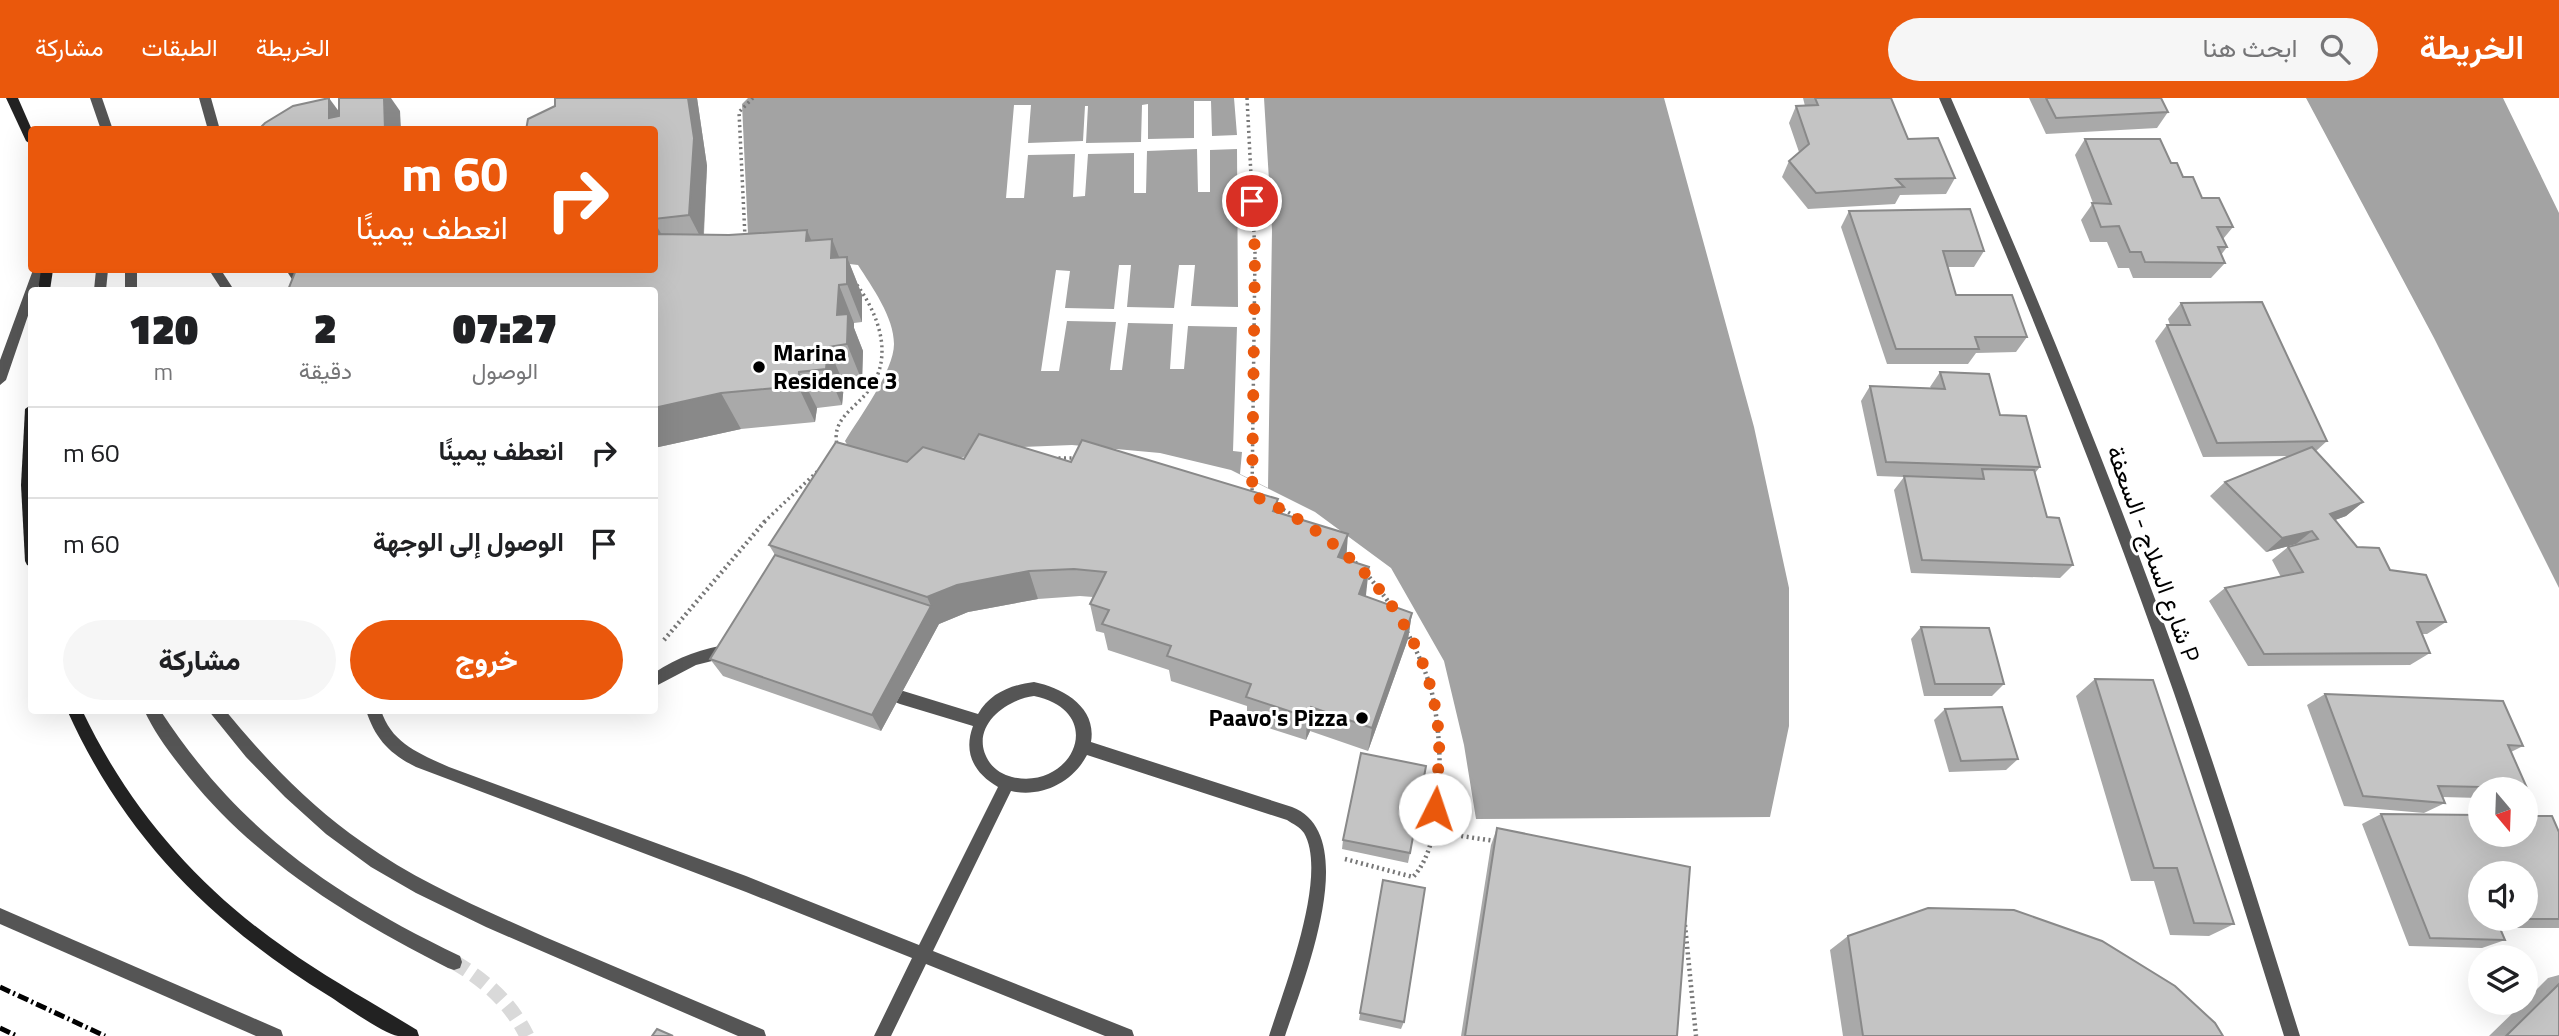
<!DOCTYPE html>
<html lang="ar">
<head>
<meta charset="utf-8">
<style>
  :root { --surface:#fff; --page:#f6f6f6; --text:#202124; --muted:#757577; --line:#e0e0e0; --accent:#ea580c }
  body { margin:0; font-family:"Titillium Web",Vazirmatn,sans-serif; background:var(--page); color:var(--text); direction:rtl; height:100vh; display:flex; flex-direction:column; font-size:26px; white-space:nowrap }
  * { box-sizing:border-box; margin:0 }
  p { font-size:23px; color:var(--muted) }
  .icon { flex:none; width:38px; height:38px; fill:none; stroke:currentColor; stroke-width:2; stroke-linecap:round; stroke-linejoin:round }
  .map { position:relative; flex:1; overflow:hidden; direction:ltr }
  .side { position:absolute; left:28px; top:189px; width:630px; height:427px; display:flex; flex-direction:column; background:var(--surface); border-radius:7px; box-shadow:0 7px 28px #0002; direction:rtl }
  .side>* { flex:none }
  .banner { position:absolute; left:28px; top:28px; width:630px; height:147px; border-radius:7px; box-shadow:0 7px 28px #0002; direction:rtl; background:#ea580c; color:#fff; overflow:hidden }
  .needle { width:46px; rotate:161deg }
  .tools { position:absolute; left:2468px; top:679px; display:grid; gap:14px }
  .tools a { display:grid; place-items:center; width:70px; height:70px; border-radius:50%; background:var(--surface); box-shadow:0 7px 28px #0002; font-size:35px }
  .pin { position:absolute; display:grid; place-items:center; width:60px; height:60px; color:#fff; margin:-30px; border:4px solid #fff; border-radius:50%; box-shadow:0 2px 7px #0007 }
  .me { position:absolute; width:77px; margin:-38px; rotate:4deg; stroke-linejoin:round; filter:drop-shadow(0 0 5px #0008) }
  .turn { display:flex; align-items:center; gap:24px; height:147px; padding:0 35px; font-size:32px }
  .turn .icon { width:91px; height:91px; stroke-width:2.5 }
  .turn b { display:block; font-size:49px; line-height:60px }
  .eta { display:flex; justify-content:space-evenly; align-items:center; height:119px; text-align:center }
  .eta b { font-size:42px; font-weight:800; line-height:49px }
  .primary-button { display:flex; gap:14px; margin-top:auto; padding:14px 35px }
  .primary-button a { flex:1; height:80px; border-radius:42px; background:var(--accent); color:#fff; font-size:28px; font-weight:800; line-height:80px; text-align:center }
  .primary-button a+a { background:var(--page); color:var(--text) }
  ul { padding:0; list-style:none }
  li { display:flex; align-items:center; gap:21px; height:91px; padding:0 35px; border-top:2px solid var(--line) }
  li div { flex:1 }
  li b { display:block; font-size:26px }
  li em { font-style:normal }
  header { display:flex; align-items:center; gap:42px; box-sizing:border-box; height:98px; padding:0 35px; background:var(--accent); color:#fff }
  header strong { font-size:33px }
  nav { display:flex; gap:38px; margin-inline-start:auto; font-size:24px }
  .search { width:490px; height:63px; background:var(--page); display:flex; align-items:center; gap:18px; box-sizing:border-box; padding:0 24px; border-radius:38px; color:var(--muted); font-size:26px }
  .map>svg:first-child { display:block }
</style>
</head>
<body>
<header>
<strong>الخريطة</strong>
<div class="search"><svg class="icon" aria-label="search" viewBox="0 0 24 24"><circle cx="10" cy="10" r="6"/><path d="M15 15l6 6"/></svg>ابحث هنا</div>
<nav><a>الخريطة</a><a>الطبقات</a><a>مشاركة</a></nav>
</header>
<div class="map">
<svg width="2559" height="938" viewBox="0 0 2559 938">
  <rect width="100%" height="100%" fill="#fff"/>
  <g fill="#a3a3a3">
    <path d="M748,0H1664L1754,329L1789,490V628L1770,719L1476,721L1464,647L1444,563L1391,470L1315,414L1231,372L1160,355L1072,347L1001,350L912,371L854,359L845,343C859,320 894,273 894,246C894,219 872,189 858,167L806,161L748,136L742,6Z"/>
    <path d="M2306,0H2503L2559,115V490L2434,240Z"/>
  </g>
  <path fill="#fff" d="M1234,0H1264L1272,132L1268,390L1240,376L1242,354L1233,353L1237,229L1188,228L1184,271H1170L1173,226L1128,225L1122,272H1110L1116,224L1067,223L1059,273H1041L1056,172L1070,173L1065,210L1114,211L1119,167H1131L1127,209L1174,210L1179,167H1195L1191,208L1238,209L1237,51L1210,52V94H1198L1197,51L1147,53L1146,95H1134V55L1088,56L1085,98L1073,99L1075,56L1028,57L1024,100H1006L1014,7H1031L1028,45L1083,43L1085,8H1088L1086,45L1141,44L1142,7L1148,6V41L1194,40V3H1211L1212,38L1237,37Z"/>
  <g fill="none" stroke-linecap="round" stroke-linejoin="round">
    <path stroke="#d9d9d9" stroke-width="15" stroke-dasharray="15 8" stroke-linecap="butt" d="M454,864C486,883 510,904 527,938"/>
    <g stroke="#777" stroke-width="3.5" stroke-dasharray="2 3.5" stroke-linecap="butt">
      <path d="M1247,0L1255,155L1252,396"/>
      <path d="M745,139L739,14L753,0"/>
      <path d="M838,350C829,322 855,311 869,292C894,259 879,217 857,187"/>
      <path d="M1053,360H1076"/>
      <path d="M1274,406L1303,423"/>
      <path d="M764,424L823,368"/>
    </g>
    <g stroke="#777" stroke-width="4.5" stroke-dasharray="2 3.5" stroke-linecap="butt">
      <path d="M1343,453L1360,469"/>
      <path d="M1366,475L1395,512"/>
      <path d="M664,542L766,422"/>
      <path d="M1434,734L1495,743"/>
      <path d="M1345,761L1413,779C1447,744 1443,637 1431,591C1425,571 1416,551 1406,532"/>
      <path d="M1685,827L1696,938"/>
    </g>
    <g fill="#555" fill-rule="evenodd">
      <path d="M199,0H211L220,32H208Z"/>
      <path d="M33,172H45L37,192H32V206L6,282L0,287V262Z"/>
      <path d="M209,172H221L234,192H222Z"/>
      <path d="M286,172H298L311,192H299Z"/>
      <path d="M731,546L736,547L738,552L736,557L696,567L654,589V575C678,559 703,550 731,546Z"/>
      <path d="M1034,584C1063,590 1097,609 1091,644L1292,709C1364,737 1302,886 1285,938H1269C1283,893 1329,778 1304,735C1300,729 1293,726 1287,722L1087,657C1073,684 1042,700 1011,693L933,853L1132,932L1134,938H1105L926,866L891,938H874L912,860L746,794L416,669C390,656 375,641 366,612H381C391,645 420,656 449,669L746,778L919,847L998,689C974,675 963,655 973,628L900,606L895,604L893,599L895,594L900,592L978,616C990,595 1011,587 1034,584ZM1034,598C1109,614 1072,693 1012,679C1004,677 995,672 990,665C967,632 1003,602 1034,598Z"/>
      <path d="M0,810L281,932L283,938H256L0,826Z"/>
    </g>
    <path fill="#555" fill-rule="evenodd" d="M1939,0H1951C2037,196 2118,394 2189,595C2229,709 2264,823 2300,938H2284C2248,823 2213,709 2174,595C2104,394 2025,196 1939,0Z"/>
    <g fill="#555" fill-rule="evenodd">
      <path d="M90,0H102L113,32H101Z"/>
      <path d="M96,172H108L106,192H94Z"/>
      <rect x="125" y="172" width="12" height="20"/>
      <path d="M144,612H160C239,733 332,796 460,858L462,864L460,870L454,872L448,870C351,821 258,764 189,679C172,658 155,636 144,612Z"/>
      <path d="M208,612H225C265,661 310,708 362,744C418,784 482,811 545,839C618,870 691,901 764,932L766,938H738L486,829L416,795L371,769L326,736L285,699L246,659Z"/>
    </g>
    <g fill="#222" fill-rule="evenodd">
      <path d="M6,0H18L32,32V47L26,43Z"/>
      <path d="M41,172H53L50,192H38Z"/>
      <path d="M32,306V469L27,467L25,463L21,387L25,311Z"/>
      <path d="M67,612H82C128,709 197,789 285,850C327,880 373,905 417,932L419,938C412,938 405,938 398,938C384,936 343,907 329,898C212,826 124,739 67,612Z"/>
    </g>
    <g stroke="#000" stroke-width="5" stroke-dasharray="11 3.5 2 3.5" stroke-linecap="butt">
      <path d="M0,889L105,938"/>
      <path d="M0,930L17,938"/>
    </g>
  </g>
  <g fill="#a9a9a9">
    <path d="M555,0H697L707,68L704,136L812,142L839,160L847,159L862,197V224L854,225V230L863,253L862,283L844,286L842,307L817,310L815,324L741,331L654,350V32L555,8Z"/>
    <path d="M1803,0H1891L1908,41L1955,80L1946,96L1900,97L1895,106L1808,111L1782,79L1789,63L1799,54L1789,25L1796,8H1805Z"/>
    <path d="M2029,0H2161L2168,14L2157,30L2046,36Z"/>
    <path d="M2085,41L2171,65L2202,100L2233,129L2223,141L2227,149L2221,157L2225,165L2211,180H2133L2129,170H2118L2107,144H2090L2081,122L2093,105L2075,57Z"/>
    <path d="M1849,113L1984,153L1974,169H1948L1956,197L2027,239L2016,254L1976,255L1968,266H1887L1841,129Z"/>
    <path d="M2181,205L2327,343L2316,353L2363,404L2346,418L2335,422L2357,449L2390,472L2446,524L2427,536H2422L2430,555L2410,567L2248,568L2209,503L2225,490L2281,479L2272,462L2288,449L2296,447V446L2266,454L2210,398L2225,384L2290,358L2203,359L2155,243L2167,227H2170L2168,221Z"/>
    <path d="M1940,274L2000,317L2040,369L2035,375L2047,419L2073,467L2060,480L1911,475L1894,392L1904,379L1877,378L1861,303L1870,288L1931,290L1930,289Z"/>
    <path d="M964,361L1071,364L1278,414L1346,462L1369,469L1365,498L1412,515L1408,541L1368,653L1310,633L1306,642L1247,623V608L1171,583L1169,572L1108,552L1104,535L1096,533L1090,506L1093,499L1080,498L1038,501L968,514L939,526L881,633L723,578L710,561L775,457L769,447L907,364Z"/>
    <path d="M1921,529L2004,586L1992,598H1924L1911,541Z"/>
    <path d="M2095,581L2234,826L2209,838L2170,837L2154,783H2131L2076,598Z"/>
    <path d="M2325,596L2523,648L2511,654L2527,690L2525,691H2480V700L2442,699L2445,705L2424,715L2344,708L2307,607Z"/>
    <path d="M1945,611L2018,661L2006,672L1949,674L1934,622Z"/>
    <path d="M2381,716L2559,734V830H2500L2505,842L2482,850L2409,848L2362,726Z"/>
    <path d="M1497,730L1677,938H1461L1491,747Z"/>
    <path d="M1343,742L1410,755L1408,765L1342,751Z"/>
    <path d="M1383,782L1404,924L1401,931L1359,922Z"/>
    <path d="M1848,838L2223,938H1843L1830,852Z"/>
    <path d="M2559,877V938H2489L2523,905H2525V903L2548,880Z"/>
  </g>
  <g fill="#898989">
    <path d="M329,0L346,23L329,20Z"/>
    <path d="M384,0H391L400,13L401,32H385Z"/>
    <path d="M688,0H697L707,68L703,144L689,117Z"/>
    <path d="M654,123L668,148L654,172Z"/>
    <path d="M807,132L823,170L806,143Z"/>
    <path d="M832,141L847,179L831,160Z"/>
    <path d="M847,159L862,197V224L847,186Z"/>
    <path d="M839,187L854,225V230L863,253L862,283L847,246L837,217Z"/>
    <path d="M828,249L844,286L842,307L826,271Z"/>
    <path d="M799,274L817,310L815,324L798,288Z"/>
    <path d="M721,295L741,331L654,350V310Z"/>
    <path d="M1278,401V430L1273,413Z"/>
    <path d="M2363,404L2346,418L2313,430L2330,416Z"/>
    <path d="M2312,433L2296,446L2266,454L2282,440Z"/>
    <path d="M1348,436L1346,464L1338,459Z"/>
    <path d="M1369,469L1366,497L1356,523L1359,496Z"/>
    <path d="M1029,473L1038,501L968,514L939,526L881,633L872,617L931,508L927,499L957,487Z"/>
    <path d="M1412,515L1408,541L1368,653L1372,630Z"/>
    <path d="M1311,609L1310,633L1306,642L1307,619Z"/>
  </g>
  <g fill="#c4c4c4" stroke="#898989" stroke-width="2" fill-rule="evenodd">
    <path d="M329,0V20L339,18V0H384L385,32H258L265,25L293,8Z"/>
    <path d="M555,0H688L694,40L689,117L654,121V32H526L528,21L555,8Z"/>
    <path d="M1815,0H1891L1908,41L1938,40L1955,80L1896,81L1904,89L1816,95L1789,63L1809,46L1796,8L1818,7Z"/>
    <path d="M2046,0H2161L2168,14L2056,20Z"/>
    <path d="M2085,41H2160L2171,65H2177L2183,79H2193L2202,100H2219L2233,129H2217L2227,149H2218L2225,165L2145,164L2141,154H2130L2119,128L2101,129L2092,105L2111,106Z"/>
    <path d="M1970,111L1984,153H1943L1956,197H2012L2027,239H1975L1979,251H1896L1849,113Z"/>
    <path d="M807,132L806,143L832,141L831,160L847,159V186L839,187L837,217L848,216L847,246L828,249L826,271L799,274L798,288L721,295L654,310V192H288L296,172H654V136L729,137Z"/>
    <path d="M2262,204L2327,343L2217,345L2167,227H2190L2181,205Z"/>
    <path d="M1940,274L1989,276L2000,317L2026,318L2040,369L1886,364L1870,288L1945,291Z"/>
    <path d="M979,336L1071,364L1082,342L1278,401L1273,413L1348,436L1338,459L1369,469L1359,496L1412,515L1372,630L1311,609L1307,619L1246,599L1251,586L1167,558L1171,548L1102,526L1109,512L1090,506L1106,474L1074,471L1029,473L957,487L927,499L769,447L836,344L907,364L923,349L964,361Z"/>
    <path d="M2312,349L2363,404L2330,416L2357,449L2379,450L2390,472L2426,477L2446,524H2417L2430,555L2264,556L2225,490L2303,474L2288,449L2318,441L2312,433L2282,440L2225,384Z"/>
    <path d="M1982,371L2034,372L2047,419L2059,420L2073,467L1922,462L1904,378L1984,381Z"/>
    <path d="M775,457L931,508L872,617L710,561Z"/>
    <path d="M1921,529L1989,530L2004,586H1935Z"/>
    <path d="M2095,581L2153,582L2234,826L2194,825L2177,770H2154Z"/>
    <path d="M2325,596L2503,603L2523,648L2508,647L2527,690L2438,688L2445,705L2363,698Z"/>
    <path d="M2002,609L2018,661L1961,663L1945,611Z"/>
    <path d="M1361,655L1426,668L1410,755L1343,742Z"/>
    <path d="M2381,716L2480,717V737H2525V718H2552L2559,734V821H2496L2505,842L2430,840ZM2480,775H2525V821H2480Z"/>
    <path d="M1497,730L1690,769L1677,938H1465Z"/>
    <path d="M1383,782L1425,790L1404,924L1360,915Z"/>
    <path d="M1928,810L2014,812L2102,843L2175,888L2215,925L2223,938H1863L1848,838Z"/>
    <path d="M2559,886V938H2506Z"/>
    <path d="M657,931L673,938H652Z"/>
  </g>
  <g fill="none" stroke-linecap="round" stroke-linejoin="round">
    <path stroke="#ea580c" stroke-width="12" stroke-dasharray="0 21.6" d="M1252,103L1255,155L1252,397C1352,441 1433,528 1439,642C1440,665 1436,689 1435,711"/>
  </g>
  <g fill="#000" stroke="#fff" stroke-width="2.5">
    <circle cx="759" cy="269" r="7"/>
    <circle cx="1362" cy="620" r="7"/>
  </g>
  <g text-anchor="middle" stroke-width="6" stroke-linejoin="round" paint-order="stroke">
    <g font-size="24" font-weight="bold" fill="#000" stroke="#fff" text-anchor="start">
      <text x="773" y="263">Marina<tspan x="773" dy="28">Residence 3</tspan></text>
      <text x="1348" y="628" text-anchor="end">Paavo's Pizza</text>
    </g>
    <g font-size="24" fill="#000" stroke="#fff">
      <text transform="translate(2153 456) rotate(70)" y="8">شارع السلاج - السعفة P</text>
    </g>
  </g>
</svg>
<div class="tools">
<a><svg class="needle" viewBox="-14 -14 28 28"><path d="M0-13l5 13h-10z" fill="#e53935"/><path d="M0 13l5-13h-10z" fill="#757577"/></svg></a>
<a><svg class="icon" aria-label="sound" viewBox="0 0 24 24"><path d="M4 9h4l5-4v14l-5-4H4zM17 9q2 3 0 6"/></svg></a>
<a><svg class="icon" aria-label="layers" viewBox="0 0 24 24"><path d="M12 4l9 5-9 5-9-5zM3 14l9 5 9-5"/></svg></a>
</div>
<div class="pin" style="left:1252px;top:103px;background:#d93025"><svg class="icon" aria-label="arrive" viewBox="0 0 24 24"><path d="M6 21V4h12l-3 4 3 4H6"/></svg></div>
<svg class="me" style="left:1435px;top:711px" viewBox="-20 -20 40 40"><circle r="19" fill="#fff"/><path d="M0-13L10 11 0 6-10 11z" fill="#ea580c"/></svg>
<div class="banner">
<div class="turn"><svg class="icon" aria-label="right" viewBox="0 0 24 24"><path d="M7 20v-9h11M14 6l5 5-5 5"/></svg><div><b>60 m</b>انعطف يمينًا</div></div>
</div>
<section class="side">
<div class="eta">
<div><b>07:27</b><p>الوصول</p></div>
<div><b>2</b><p>دقيقة</p></div>
<div><b>120</b><p>m</p></div>
</div>
<ul>
<li><svg class="icon" aria-label="right" viewBox="0 0 24 24"><path d="M7 20v-9h11M14 6l5 5-5 5"/></svg><div><b>انعطف يمينًا</b></div><em>60 m</em></li>
<li><svg class="icon" aria-label="arrive" viewBox="0 0 24 24"><path d="M6 21V4h12l-3 4 3 4H6"/></svg><div><b>الوصول إلى الوجهة</b></div><em>60 m</em></li>
</ul>
<div class="primary-button"><a>خروج</a><a>مشاركة</a></div>
</section>
</div>
</body>
</html>
